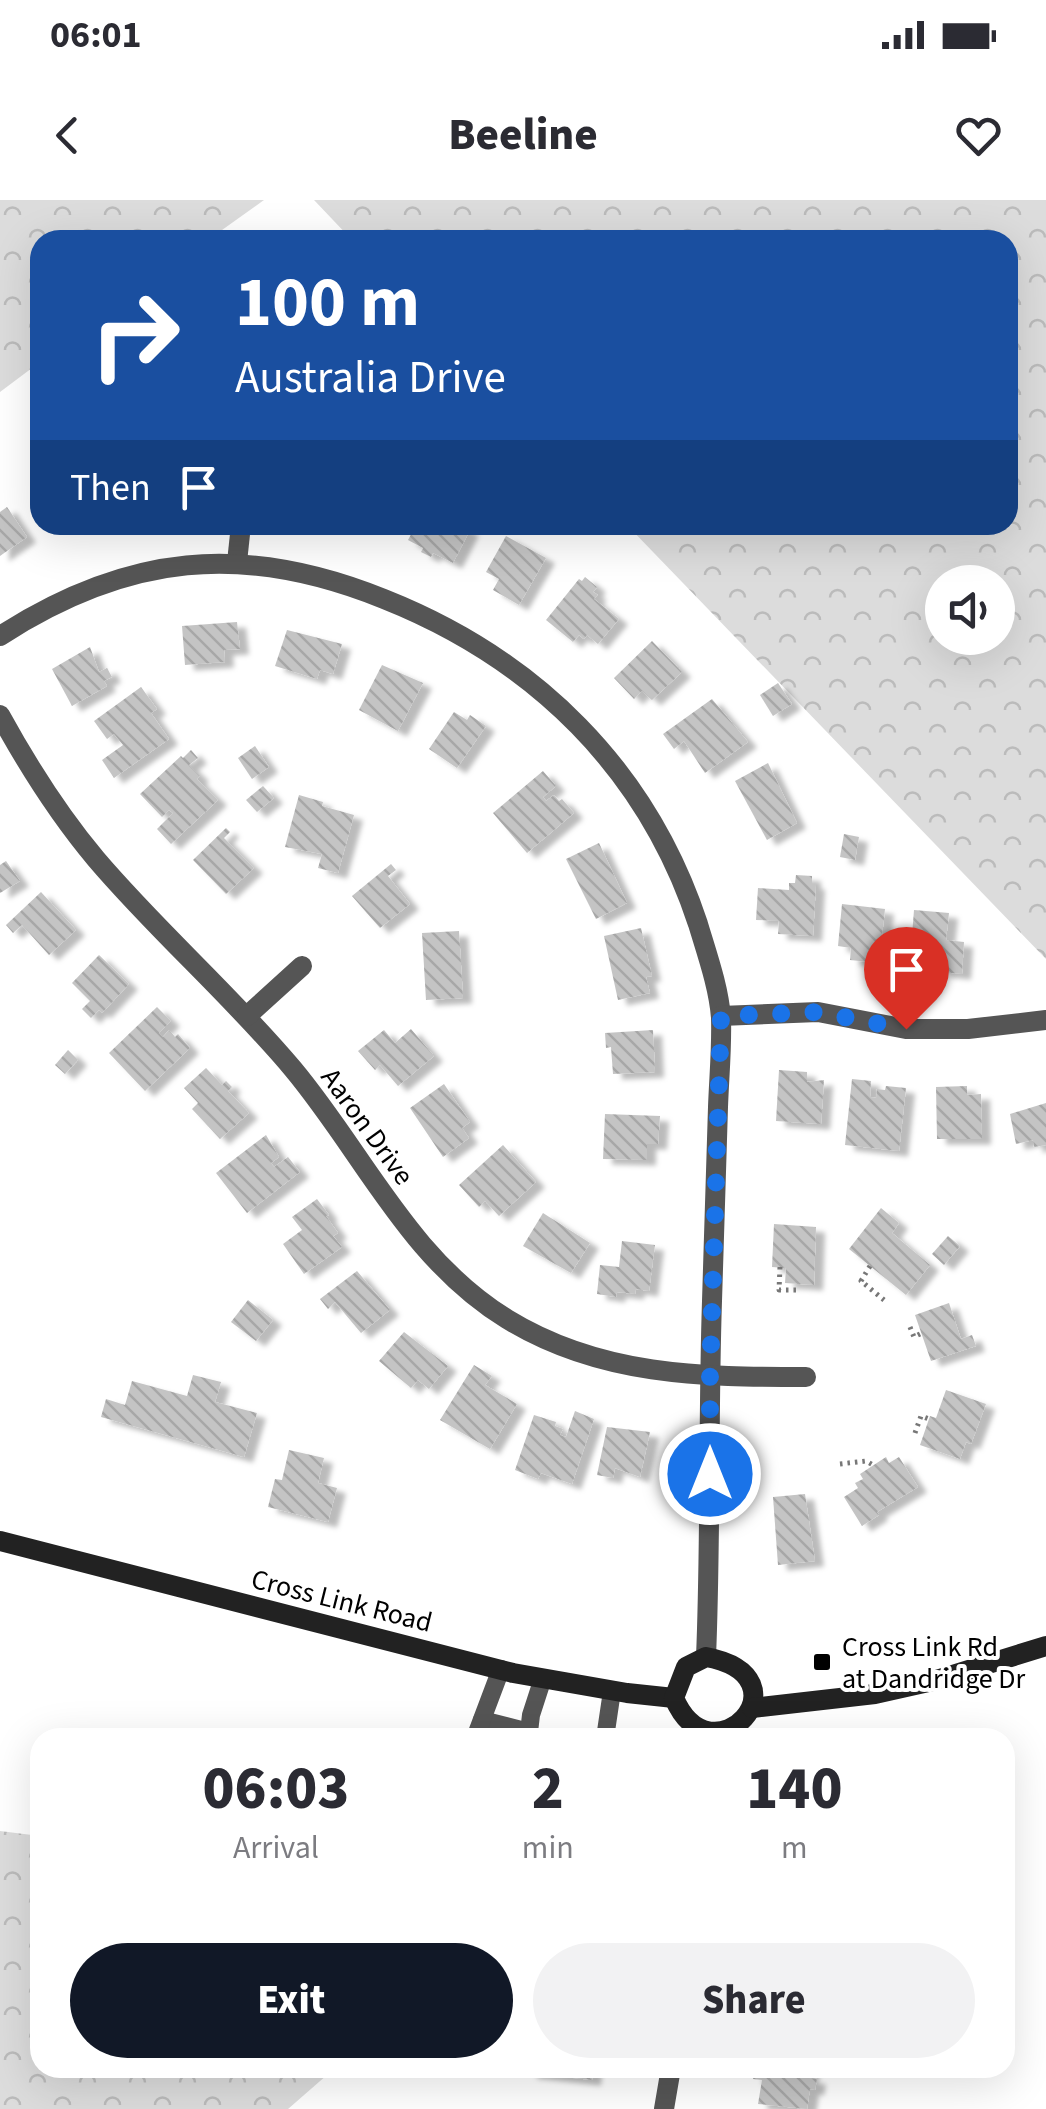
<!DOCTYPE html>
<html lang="en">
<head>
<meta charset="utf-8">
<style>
  :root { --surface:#fff; --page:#f2f2f3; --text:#2b2b33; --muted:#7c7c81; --accent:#111827 }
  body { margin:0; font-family:"Source Sans 3",sans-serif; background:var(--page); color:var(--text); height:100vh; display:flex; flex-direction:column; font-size:38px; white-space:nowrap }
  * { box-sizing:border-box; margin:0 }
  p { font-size:32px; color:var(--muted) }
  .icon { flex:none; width:55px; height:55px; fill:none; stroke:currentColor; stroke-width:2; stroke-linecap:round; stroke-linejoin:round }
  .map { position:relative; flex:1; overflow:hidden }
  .side { position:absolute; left:30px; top:1528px; width:985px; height:350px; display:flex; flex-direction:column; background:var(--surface); border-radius:30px; box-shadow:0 10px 40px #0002 }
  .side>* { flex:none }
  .banner { position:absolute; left:30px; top:30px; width:988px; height:305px; border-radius:30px; box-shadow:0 10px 40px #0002; background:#1a4fa0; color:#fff; overflow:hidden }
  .tools { position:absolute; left:925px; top:365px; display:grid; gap:20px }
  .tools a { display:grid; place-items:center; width:90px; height:90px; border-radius:50%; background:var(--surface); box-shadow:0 10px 40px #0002; font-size:50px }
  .pin { position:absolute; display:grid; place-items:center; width:85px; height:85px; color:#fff; margin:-102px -42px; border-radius:50% 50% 50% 0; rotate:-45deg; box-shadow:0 0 10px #0007 }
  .pin .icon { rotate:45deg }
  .me { position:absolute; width:110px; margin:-55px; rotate:0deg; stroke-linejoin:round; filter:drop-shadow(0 0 8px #0008) }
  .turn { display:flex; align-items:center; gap:35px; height:210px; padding:0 40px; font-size:45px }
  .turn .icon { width:130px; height:130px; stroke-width:2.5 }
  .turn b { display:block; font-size:70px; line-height:85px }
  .then { display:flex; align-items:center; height:95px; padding:0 40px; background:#0003; gap:20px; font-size:38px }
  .eta { display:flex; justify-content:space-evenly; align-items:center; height:170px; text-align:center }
  .eta b { font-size:60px; font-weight:800; line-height:70px }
  .action { display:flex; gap:20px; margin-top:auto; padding:20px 40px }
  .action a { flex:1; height:115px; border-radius:60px; background:var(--accent); color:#fff; font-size:40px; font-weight:800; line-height:115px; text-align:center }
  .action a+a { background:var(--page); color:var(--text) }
  .status { display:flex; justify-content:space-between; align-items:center; height:70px; padding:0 50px; background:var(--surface); direction:ltr }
  .status svg { height:28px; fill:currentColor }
  header { display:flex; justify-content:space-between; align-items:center; height:130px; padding:0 40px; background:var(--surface); font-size:45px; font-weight:800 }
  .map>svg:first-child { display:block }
</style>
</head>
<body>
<div class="status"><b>06:01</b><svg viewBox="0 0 49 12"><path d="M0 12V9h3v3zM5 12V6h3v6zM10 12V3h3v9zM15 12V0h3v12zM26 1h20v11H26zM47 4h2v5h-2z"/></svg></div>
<header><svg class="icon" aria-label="back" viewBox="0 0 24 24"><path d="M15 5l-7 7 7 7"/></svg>Beeline<svg class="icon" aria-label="heart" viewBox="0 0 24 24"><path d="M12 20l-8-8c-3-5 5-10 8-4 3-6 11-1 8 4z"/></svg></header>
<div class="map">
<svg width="1046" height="1909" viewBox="0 0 1046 1909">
  <defs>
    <pattern id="forest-crowns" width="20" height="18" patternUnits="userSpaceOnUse" patternTransform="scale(2.5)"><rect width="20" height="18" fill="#dcdcdc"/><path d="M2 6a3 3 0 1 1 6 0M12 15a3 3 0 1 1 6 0" fill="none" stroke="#bbb"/></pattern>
    <pattern id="building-back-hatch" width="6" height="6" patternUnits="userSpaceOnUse" patternTransform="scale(2.5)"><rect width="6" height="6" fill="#c4c4c4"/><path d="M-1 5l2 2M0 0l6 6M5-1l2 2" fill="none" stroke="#a7a7a7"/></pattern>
    <filter id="shadow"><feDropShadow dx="9" dy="5.5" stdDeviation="2.5" flood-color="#0004"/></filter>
  </defs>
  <rect width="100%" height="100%" fill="#fff"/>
  <g fill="url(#forest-crowns)" fill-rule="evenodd">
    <path d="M0,0H264L208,40H40V162L0,192Z"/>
    <path d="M314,0H1046V759L627,325H1008V40H352ZM942,382H998V438H942Z"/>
    <path d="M0,1631L40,1636V1868H335L288,1909H0Z"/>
  </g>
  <g fill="url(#building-back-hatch)" filter="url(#shadow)">
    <path d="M7,307L27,337L0,356V312Z"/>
    <path d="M416,325H459L470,330L453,363L433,353L431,357L421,352L423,348L408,340Z"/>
    <path d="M506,336L546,358L519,405L493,390L499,379L486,372Z"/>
    <path d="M585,377L597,387L593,392L598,395L594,399L619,419L598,444L587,435L584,439L579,435L573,442L546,420L579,379L582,381Z"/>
    <path d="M237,422L240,449L224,450L225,462L185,465L182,426Z"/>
    <path d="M287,430L342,444L333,474L320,470L317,479L275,466Z"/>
    <path d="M652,441L682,472L652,500L642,491L634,499L614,478Z"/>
    <path d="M90,447L99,472L107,468L112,477L104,481L107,486L72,506L52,469Z"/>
    <path d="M382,465L423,483L398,531L359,510Z"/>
    <path d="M778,483L792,504L773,516L760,495Z"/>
    <path d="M141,487L157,509L151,513L169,539L114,578L102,560L123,545L114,534L107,539L94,521Z"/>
    <path d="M712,499L748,542L705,573L684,541L674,549L663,534Z"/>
    <path d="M454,512L467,520L470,515L486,526L457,568L429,549Z"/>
    <path d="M255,546L269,567L252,579L238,558Z"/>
    <path d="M191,550L198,558L189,565L200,576L197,579L218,600L171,644L157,629L173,613L169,610L162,617L140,594L181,556L183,558Z"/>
    <path d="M768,563L797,623L767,640L735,581Z"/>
    <path d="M543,571L556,586L543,597L546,601L554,595L559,601L562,599L574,613L527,653L493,613Z"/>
    <path d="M263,586L274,598L257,612L246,600Z"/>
    <path d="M299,595L323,602L322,606L354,615L338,673L318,668L322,654L285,647Z"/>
    <path d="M226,628L230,632L224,638L254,668L226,694L193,660Z"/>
    <path d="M844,634L859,637L855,660L840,657Z"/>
    <path d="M599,643L627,703L596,719L566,659Z"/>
    <path d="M6,661L20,681L0,693V665Z"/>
    <path d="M391,664L396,670L388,676L410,704L380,728L352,696Z"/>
    <path d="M796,675L812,676V684H816L813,736L778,734L779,721L756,720L758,688L789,690V683H795Z"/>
    <path d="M41,692L76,730L49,755L22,725L13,733L6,725Z"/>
    <path d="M842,704L885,709L879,763L850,760L851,748L838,746Z"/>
    <path d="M914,710L949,713L946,740L964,742L962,774L941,772V767L910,761Z"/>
    <path d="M641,728L652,776L646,777L650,793L618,800L604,736Z"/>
    <path d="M459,731L463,798L426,800L422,733Z"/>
    <path d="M99,755L129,784L102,813L99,810L91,818L82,809L90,801L72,783Z"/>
    <path d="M157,807L171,821L159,833L163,837L169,830L175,837L178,834L190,848L145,891L109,853Z"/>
    <path d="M411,829L434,856L398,886L380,865L375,870L358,851L384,830L395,843Z"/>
    <path d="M653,830L655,872L613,874L611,847L606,848L605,833Z"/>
    <path d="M68,850L78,860L65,874L55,865Z"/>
    <path d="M206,868L222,885L226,881L232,887L228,891L249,913L220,939L192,909L198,903L184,888Z"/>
    <path d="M779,870L807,872V882L824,880L821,924L776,921Z"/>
    <path d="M852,879L871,881L870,897L876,898L877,889L885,890L886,886L906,888L899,951L845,945Z"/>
    <path d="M444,884L470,922L462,928L469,938L443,957L410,908Z"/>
    <path d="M967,886V895L981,894L982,939H937L936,887Z"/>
    <path d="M1046,903V945L1034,947L1033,940L1016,944L1010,914Z"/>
    <path d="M605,914L660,916L658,944H647V960L603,959Z"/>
    <path d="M266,935L279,957L271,963L274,967L288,957L300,972L247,1013L216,973Z"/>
    <path d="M503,945L536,982L499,1016L485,1001L479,1007L459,985Z"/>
    <path d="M317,999L329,1015L326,1016L338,1033L333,1036L342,1047L304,1074L283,1044L302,1030L292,1017Z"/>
    <path d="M881,1008L899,1023L892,1033L930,1065L906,1095L849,1049Z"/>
    <path d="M543,1013L590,1043L571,1073L523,1046Z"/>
    <path d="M774,1024L816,1027L814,1085L785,1083L786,1068L772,1067Z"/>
    <path d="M948,1036L960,1046L944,1065L932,1054Z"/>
    <path d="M622,1041L655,1045L649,1091L636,1089L635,1094L617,1092L616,1097L597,1094L600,1065L619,1067Z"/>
    <path d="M357,1071L390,1110L361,1133L335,1102L328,1109L320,1099Z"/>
    <path d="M248,1100L273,1120L256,1141L231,1122Z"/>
    <path d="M949,1103L961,1139L972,1135L976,1146L931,1161L915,1115Z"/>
    <path d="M404,1132L448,1166L429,1189L418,1180L411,1188L379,1161Z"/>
    <path d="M474,1165L492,1176L485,1185L517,1204L490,1249L440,1220Z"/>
    <path d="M193,1175L221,1182L215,1202L257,1213L244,1257L101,1217L106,1199L125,1205L132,1181L187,1196Z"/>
    <path d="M946,1190L986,1204L971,1244L966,1242L960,1259L920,1245L930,1216L936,1218Z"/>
    <path d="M575,1211L594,1219L572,1284L541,1273L538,1279L515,1270L534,1215L556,1222L555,1226L563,1229L560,1235L566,1237Z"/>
    <path d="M607,1227L650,1232L640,1277L615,1268L613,1278L597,1275Z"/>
    <path d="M289,1250L324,1258L318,1283L337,1288L328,1322L268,1307L275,1279L282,1280Z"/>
    <path d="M886,1257L889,1263L899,1257L918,1287L877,1312L879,1315L862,1326L844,1297L858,1288L855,1283L863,1279L860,1274Z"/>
    <path d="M805,1294L815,1361L778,1365L773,1297Z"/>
    <path d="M529,1868H593L592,1880L528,1873Z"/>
    <path d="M755,1868H811L809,1878L817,1879L815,1890L810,1889L807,1909L758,1904L762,1880L753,1879Z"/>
  </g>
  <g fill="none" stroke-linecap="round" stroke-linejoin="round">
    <g stroke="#777" stroke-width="5" stroke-dasharray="2.5 5" stroke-linecap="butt">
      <path d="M870,1066L861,1081L884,1100"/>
      <path d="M780,1067L779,1090H797"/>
      <path d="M910,1127L914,1137L922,1133"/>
      <path d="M915,1233L921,1216L929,1219"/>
      <path d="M840,1264L866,1261L873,1265"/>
    </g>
    <g stroke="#555" stroke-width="18">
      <path d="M482,1520L529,1532"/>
      <path d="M475,1538L501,1469"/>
      <path d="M533,1538L529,1532L531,1515L543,1478"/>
      <path d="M605,1538L612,1491"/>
    </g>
    <g stroke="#555" stroke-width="20">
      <path d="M237,362L241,325"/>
      <path d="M0,436C127,354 243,342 384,399C535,459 647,569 698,724C707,754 719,788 721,818C722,848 719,878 718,907C716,972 714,1037 712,1101C708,1220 711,1338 706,1457"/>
      <path d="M0,515C28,566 59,615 96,659C158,732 231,795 293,869C364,954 409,1059 507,1119C600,1176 701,1177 806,1177"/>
      <path d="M247,816L302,766"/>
      <path d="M721,816L818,812L906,829H968L1046,820"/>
      <path d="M664,1909L671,1868"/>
    </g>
    <g stroke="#222" stroke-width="20">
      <path d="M0,1341L513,1473L627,1493L674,1498"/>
      <path d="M706,1457C812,1477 712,1586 674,1498L686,1467Z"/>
      <path d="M752,1508L875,1494L933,1481L1046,1446"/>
    </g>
  </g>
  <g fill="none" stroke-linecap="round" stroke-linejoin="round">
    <path stroke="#1a73e8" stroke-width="18" stroke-dasharray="0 32.4" d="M710,1274V1177L721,816L818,812L906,829"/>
  </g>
  <rect fill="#000" stroke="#fff" stroke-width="4" x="812" y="1452" width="20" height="20" rx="5"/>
  <g text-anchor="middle" stroke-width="8" stroke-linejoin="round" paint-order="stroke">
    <g font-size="28" fill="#000" stroke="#fff">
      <text transform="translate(368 926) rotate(54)" y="10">Aaron Drive</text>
      <text transform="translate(342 1400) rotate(14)" y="10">Cross Link Road</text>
    </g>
    <g font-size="28" fill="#000" stroke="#fff" text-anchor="start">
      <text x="842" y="1456">Cross Link Rd<tspan x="842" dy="32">at Dandridge Dr</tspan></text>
    </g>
  </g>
</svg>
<div class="tools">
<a><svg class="icon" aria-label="sound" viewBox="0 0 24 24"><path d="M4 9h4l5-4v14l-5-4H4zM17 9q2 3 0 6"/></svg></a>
</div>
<div class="pin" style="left:906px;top:829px;background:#d93025"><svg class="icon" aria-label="arrive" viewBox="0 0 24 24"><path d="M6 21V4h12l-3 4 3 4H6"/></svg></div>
<svg class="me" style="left:710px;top:1274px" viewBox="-20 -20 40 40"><circle r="17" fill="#1a73e8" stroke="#fff" stroke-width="3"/><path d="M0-11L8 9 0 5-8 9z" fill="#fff"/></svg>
<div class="banner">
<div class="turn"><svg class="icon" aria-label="right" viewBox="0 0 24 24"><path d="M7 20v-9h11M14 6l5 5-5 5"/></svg><div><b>100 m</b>Australia Drive</div></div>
<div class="then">Then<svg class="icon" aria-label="arrive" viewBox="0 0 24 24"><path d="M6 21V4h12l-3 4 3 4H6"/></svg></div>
</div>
<section class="side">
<div class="eta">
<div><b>06:03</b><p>Arrival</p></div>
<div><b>2</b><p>min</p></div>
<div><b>140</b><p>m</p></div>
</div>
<div class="action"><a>Exit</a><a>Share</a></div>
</section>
</div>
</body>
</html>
